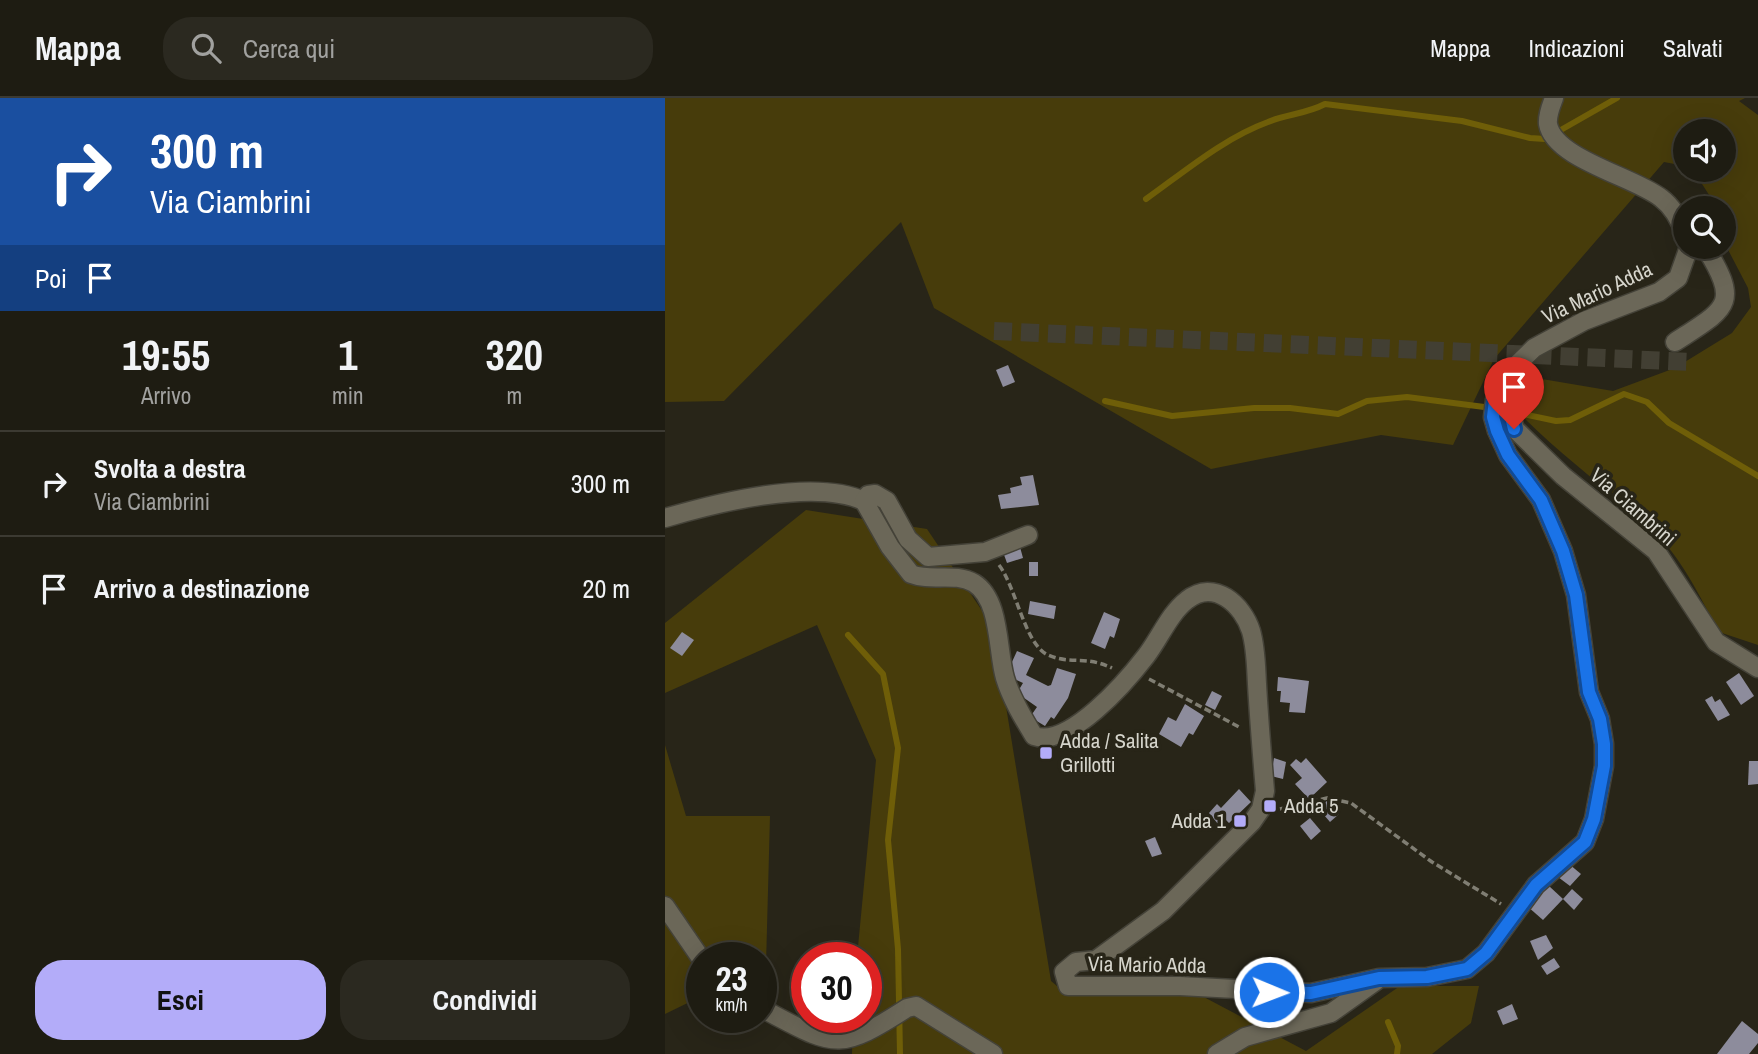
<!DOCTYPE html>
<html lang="it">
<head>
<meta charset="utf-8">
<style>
  :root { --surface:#1e1c12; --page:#2b2920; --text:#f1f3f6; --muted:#a1a19f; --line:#3c3a32; --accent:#b3acf9 }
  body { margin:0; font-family:"Archivo Narrow",sans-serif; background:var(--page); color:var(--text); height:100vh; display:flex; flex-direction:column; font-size:26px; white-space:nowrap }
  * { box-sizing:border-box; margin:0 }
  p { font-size:23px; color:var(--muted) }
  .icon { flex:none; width:38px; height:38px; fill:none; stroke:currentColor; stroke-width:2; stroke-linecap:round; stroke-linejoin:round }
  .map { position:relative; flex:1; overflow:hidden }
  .side { display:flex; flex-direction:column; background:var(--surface); width:665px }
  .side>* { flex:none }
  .top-card { background:#1a4fa0; color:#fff; overflow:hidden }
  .fabs { position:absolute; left:1008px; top:21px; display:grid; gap:14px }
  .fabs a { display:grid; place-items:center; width:63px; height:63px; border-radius:50%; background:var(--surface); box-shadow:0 7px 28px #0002,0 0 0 2px var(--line); font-size:35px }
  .speed { position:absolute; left:21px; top:844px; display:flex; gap:14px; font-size:35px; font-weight:700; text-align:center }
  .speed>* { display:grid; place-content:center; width:91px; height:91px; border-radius:50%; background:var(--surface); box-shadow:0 7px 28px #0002,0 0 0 2px var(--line); line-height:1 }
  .speed small { font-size:18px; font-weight:400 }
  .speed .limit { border:10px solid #d22; background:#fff; color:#111 }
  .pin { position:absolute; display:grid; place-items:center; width:60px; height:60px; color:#fff; margin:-72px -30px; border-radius:50% 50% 50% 0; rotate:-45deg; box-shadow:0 0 7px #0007 }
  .pin .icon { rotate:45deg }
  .me { position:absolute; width:77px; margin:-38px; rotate:91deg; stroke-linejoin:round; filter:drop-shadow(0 0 5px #0008) }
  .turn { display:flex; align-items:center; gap:24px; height:147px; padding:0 35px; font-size:32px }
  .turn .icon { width:91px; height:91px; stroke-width:2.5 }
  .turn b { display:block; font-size:49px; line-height:60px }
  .then { display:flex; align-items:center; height:66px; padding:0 35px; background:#0003; gap:14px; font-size:26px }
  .eta { display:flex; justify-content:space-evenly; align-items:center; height:119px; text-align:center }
  .eta b { font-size:42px; font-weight:700; line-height:49px }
  .cta { display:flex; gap:14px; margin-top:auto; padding:14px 35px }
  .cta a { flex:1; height:80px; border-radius:28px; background:var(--accent); color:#111; font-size:28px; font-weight:700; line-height:80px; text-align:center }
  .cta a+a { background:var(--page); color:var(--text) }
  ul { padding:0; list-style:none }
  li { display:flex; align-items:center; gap:21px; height:105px; padding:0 35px; border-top:2px solid var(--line) }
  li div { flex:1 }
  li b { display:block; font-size:26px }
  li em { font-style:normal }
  header { display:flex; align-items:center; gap:42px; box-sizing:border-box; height:98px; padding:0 35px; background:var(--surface); border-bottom:2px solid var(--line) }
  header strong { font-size:33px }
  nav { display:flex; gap:38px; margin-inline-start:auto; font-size:24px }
  .search { width:490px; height:63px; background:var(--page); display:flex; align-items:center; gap:18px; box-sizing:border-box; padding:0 24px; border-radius:28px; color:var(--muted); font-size:26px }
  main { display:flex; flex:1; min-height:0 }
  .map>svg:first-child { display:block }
</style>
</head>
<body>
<header>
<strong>Mappa</strong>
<div class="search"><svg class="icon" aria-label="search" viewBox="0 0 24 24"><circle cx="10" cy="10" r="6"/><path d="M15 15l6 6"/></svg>Cerca qui</div>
<nav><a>Mappa</a><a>Indicazioni</a><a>Salvati</a></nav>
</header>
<main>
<section class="side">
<div class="top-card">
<div class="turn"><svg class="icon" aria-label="right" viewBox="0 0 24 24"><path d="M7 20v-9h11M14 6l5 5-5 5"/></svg><div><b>300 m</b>Via Ciambrini</div></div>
<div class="then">Poi<svg class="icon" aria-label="arrive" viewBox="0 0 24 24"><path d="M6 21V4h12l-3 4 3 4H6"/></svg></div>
</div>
<div class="eta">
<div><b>19:55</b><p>Arrivo</p></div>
<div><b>1</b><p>min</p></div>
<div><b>320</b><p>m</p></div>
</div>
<ul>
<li><svg class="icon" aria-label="right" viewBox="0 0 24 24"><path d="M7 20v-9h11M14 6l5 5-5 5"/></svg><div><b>Svolta a destra</b><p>Via Ciambrini</p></div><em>300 m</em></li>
<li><svg class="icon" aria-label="arrive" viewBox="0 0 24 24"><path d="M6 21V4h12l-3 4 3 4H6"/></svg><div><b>Arrivo a destinazione</b></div><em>20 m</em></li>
</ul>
<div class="cta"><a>Esci</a><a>Condividi</a></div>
</section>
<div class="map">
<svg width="1093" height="956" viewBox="0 0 1093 956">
  <rect width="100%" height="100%" fill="#282518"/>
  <g fill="#473c0b">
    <path d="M0,0H1080L1074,3L1093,17V547L1054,534C1035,499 1016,458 986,431C944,392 898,359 857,318L860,296L871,280L948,293L1010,270L1067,235L1086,209L1083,190L1059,144V110H1049L1048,103L1028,72H1059V33H1020V68L999,64L829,261L788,347L716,337L546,371L269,210L236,124L59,303L0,304Z"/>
    <path d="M141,412L262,431L328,529L386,883L399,894L535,897L641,953L735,888H814L806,925L767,956H187L188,919H201V859H192L211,662L152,527L0,595V525Z"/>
    <path d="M0,647L21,718H105L101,867L96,869V859H37V898L0,916Z"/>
  </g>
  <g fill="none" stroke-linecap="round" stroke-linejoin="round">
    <g stroke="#6f5e08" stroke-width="6">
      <path d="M481,101C519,74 559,40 603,24C622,16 641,16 660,6L797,23L865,40L880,41L952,0"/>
      <path d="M440,303L507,318L589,310H625L673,316L702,303L742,299L827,310"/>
      <path d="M848,314L891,323L905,322L959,296L982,304L1004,325L1093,378"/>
      <path d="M183,537L218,576L233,650L223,742L233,851L235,956"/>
      <path d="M723,924L733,948L732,956"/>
    </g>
  </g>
  <g fill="#8d8c9c">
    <path d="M343,267L350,284L338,289L331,272Z"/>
    <path d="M368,377L374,407L336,411L333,397L346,395L345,390L357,387L355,379Z"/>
    <path d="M355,449L358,460L342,465L338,454Z"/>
    <rect x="364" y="464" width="9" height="14"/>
    <path d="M365,503L391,508L389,521L363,516Z"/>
    <path d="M439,514L455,521L449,540L445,538L440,551L426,545Z"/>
    <path d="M17,534L29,542L17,558L5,550Z"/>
    <path d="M352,553L369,560L361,577L383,588L386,587L392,570L411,576L403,600L389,621L386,619L380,628L365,619L372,609L352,595L358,585L341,577Z"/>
    <path d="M1074,575L1089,598L1076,607L1061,584Z"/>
    <path d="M613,579L644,583L640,615L624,614L625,605L615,604L616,593H612Z"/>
    <path d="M547,593L557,598L550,612L540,607Z"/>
    <path d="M1047,598L1050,604L1055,601L1065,617L1053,623L1040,602Z"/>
    <path d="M520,606L539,618L528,637L524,635L516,649L494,636L503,619L511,623Z"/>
    <path d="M609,660L621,664L618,681L606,678Z"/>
    <path d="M641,660L662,684L644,701L630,686L637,680L625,667L631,661L636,665Z"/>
    <path d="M1084,663H1093V686L1083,687Z"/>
    <path d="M574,691L586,704L564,725L558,719L553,726L544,715L552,706L556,710Z"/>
    <path d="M662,703L674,716L665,724L653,710Z"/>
    <path d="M645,720L656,733L646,742L635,728Z"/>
    <path d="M490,739L497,756L487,759L480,743Z"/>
    <path d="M904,766L916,776L905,788L893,779Z"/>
    <path d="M884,788L898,801L878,822L862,808Z"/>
    <path d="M907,791L918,801L909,812L898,801Z"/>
    <path d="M881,837L888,850L873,862L865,843Z"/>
    <path d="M889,860L895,869L882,877L876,868Z"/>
    <path d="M847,906L853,921L838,927L832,913Z"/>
    <path d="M1077,923L1093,936V945L1084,956H1052Z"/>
  </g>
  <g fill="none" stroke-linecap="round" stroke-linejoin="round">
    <path stroke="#423f33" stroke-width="18" stroke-dasharray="18 9" stroke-linecap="butt" d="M329,233L1028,264"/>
    <defs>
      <g id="minor">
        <path d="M889,0C886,8 882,17 883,26C889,61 970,79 996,100C1008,109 1015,122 1020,136"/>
        <path d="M1010,244C1062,210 1076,207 1040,149"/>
        <path d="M846,279L843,306L850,331L898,378L991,453L1051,544L1093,570"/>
        <path d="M0,420C51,405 149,380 199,403"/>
        <path d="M363,437L320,454L263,459L243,441L222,403L210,396L203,397L199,403L225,449L246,476C266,484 290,474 309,485C336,502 332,553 340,580C346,600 358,620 369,638C404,650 461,584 481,558C495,540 504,516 522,502C549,480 578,507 586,533C591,550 591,569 592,586C594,622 597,657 600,693L596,711L587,724L498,813L431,862L411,864L399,874L403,888H515L646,895L714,880L762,879L802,871L821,855L871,787L920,744L929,721L939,668V646L935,621L924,594L911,497L898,453L876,402L843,357L832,333L828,319L830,302L838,280L869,250L919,223L994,194L1013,180L1024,149"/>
        <path d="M0,808L37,862"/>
        <path d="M96,910C169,948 171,956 242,910L251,908L328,956"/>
        <path d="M552,956L580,939L666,915L711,883"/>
      </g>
    </defs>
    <use href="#minor" stroke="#444238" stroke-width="21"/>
    <g stroke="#807e73" stroke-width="3.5" stroke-dasharray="7 3.5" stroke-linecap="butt">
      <path d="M334,467C351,489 360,547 383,557C406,567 420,557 447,570"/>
      <path d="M484,581L576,630"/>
      <path d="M615,711L662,700L686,705L767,764L836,806"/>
    </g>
    <use href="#minor" stroke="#6b6758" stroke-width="18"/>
  </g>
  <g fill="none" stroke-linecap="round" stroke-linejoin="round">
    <defs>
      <path id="route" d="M604,894L646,895L714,880L762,879L802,871L821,855L871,787L920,744L929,721L939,668V646L935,621L924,594L911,497L898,453L876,402L843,357L832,333L828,319L830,302L838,280L847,268L843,306L849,331"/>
    </defs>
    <use href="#route" stroke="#114b97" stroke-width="18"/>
    <use href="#route" stroke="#1a73e8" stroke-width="12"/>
  </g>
  <g fill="#b3acf9" stroke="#282518" stroke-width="2.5">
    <rect x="374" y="648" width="14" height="14" rx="3.5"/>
    <rect x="598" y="701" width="14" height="14" rx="3.5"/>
    <rect x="568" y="716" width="14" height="14" rx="3.5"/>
  </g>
  <g text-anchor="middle" stroke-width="7" stroke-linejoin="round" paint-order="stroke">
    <g font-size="21" fill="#d6d5cc" stroke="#282518">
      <text transform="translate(932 195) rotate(-25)" y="7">Via Mario Adda</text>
      <text transform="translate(968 409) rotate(41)" y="7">Via Ciambrini</text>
      <text transform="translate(482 867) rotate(1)" y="7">Via Mario Adda</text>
    </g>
    <g font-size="21" fill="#d6d5cc" stroke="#282518" text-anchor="start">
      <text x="395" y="650">Adda / Salita<tspan x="395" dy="24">Grillotti</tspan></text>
      <text x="619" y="715">Adda 5</text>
      <text x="561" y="730" text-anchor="end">Adda 1</text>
    </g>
  </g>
</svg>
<div class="fabs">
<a><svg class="icon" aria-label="sound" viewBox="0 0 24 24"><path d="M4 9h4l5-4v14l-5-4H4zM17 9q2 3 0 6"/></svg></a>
<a><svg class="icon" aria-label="search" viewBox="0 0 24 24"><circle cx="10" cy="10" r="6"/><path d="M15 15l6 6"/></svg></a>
</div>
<div class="speed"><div>23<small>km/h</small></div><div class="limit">30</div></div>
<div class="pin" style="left:849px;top:331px;background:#d93025"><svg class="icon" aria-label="arrive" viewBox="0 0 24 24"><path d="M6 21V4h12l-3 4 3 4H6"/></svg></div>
<svg class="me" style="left:604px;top:894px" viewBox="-20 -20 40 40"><circle r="17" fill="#1a73e8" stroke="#fff" stroke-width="3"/><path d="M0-11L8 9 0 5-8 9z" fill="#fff"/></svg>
</div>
</main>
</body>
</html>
